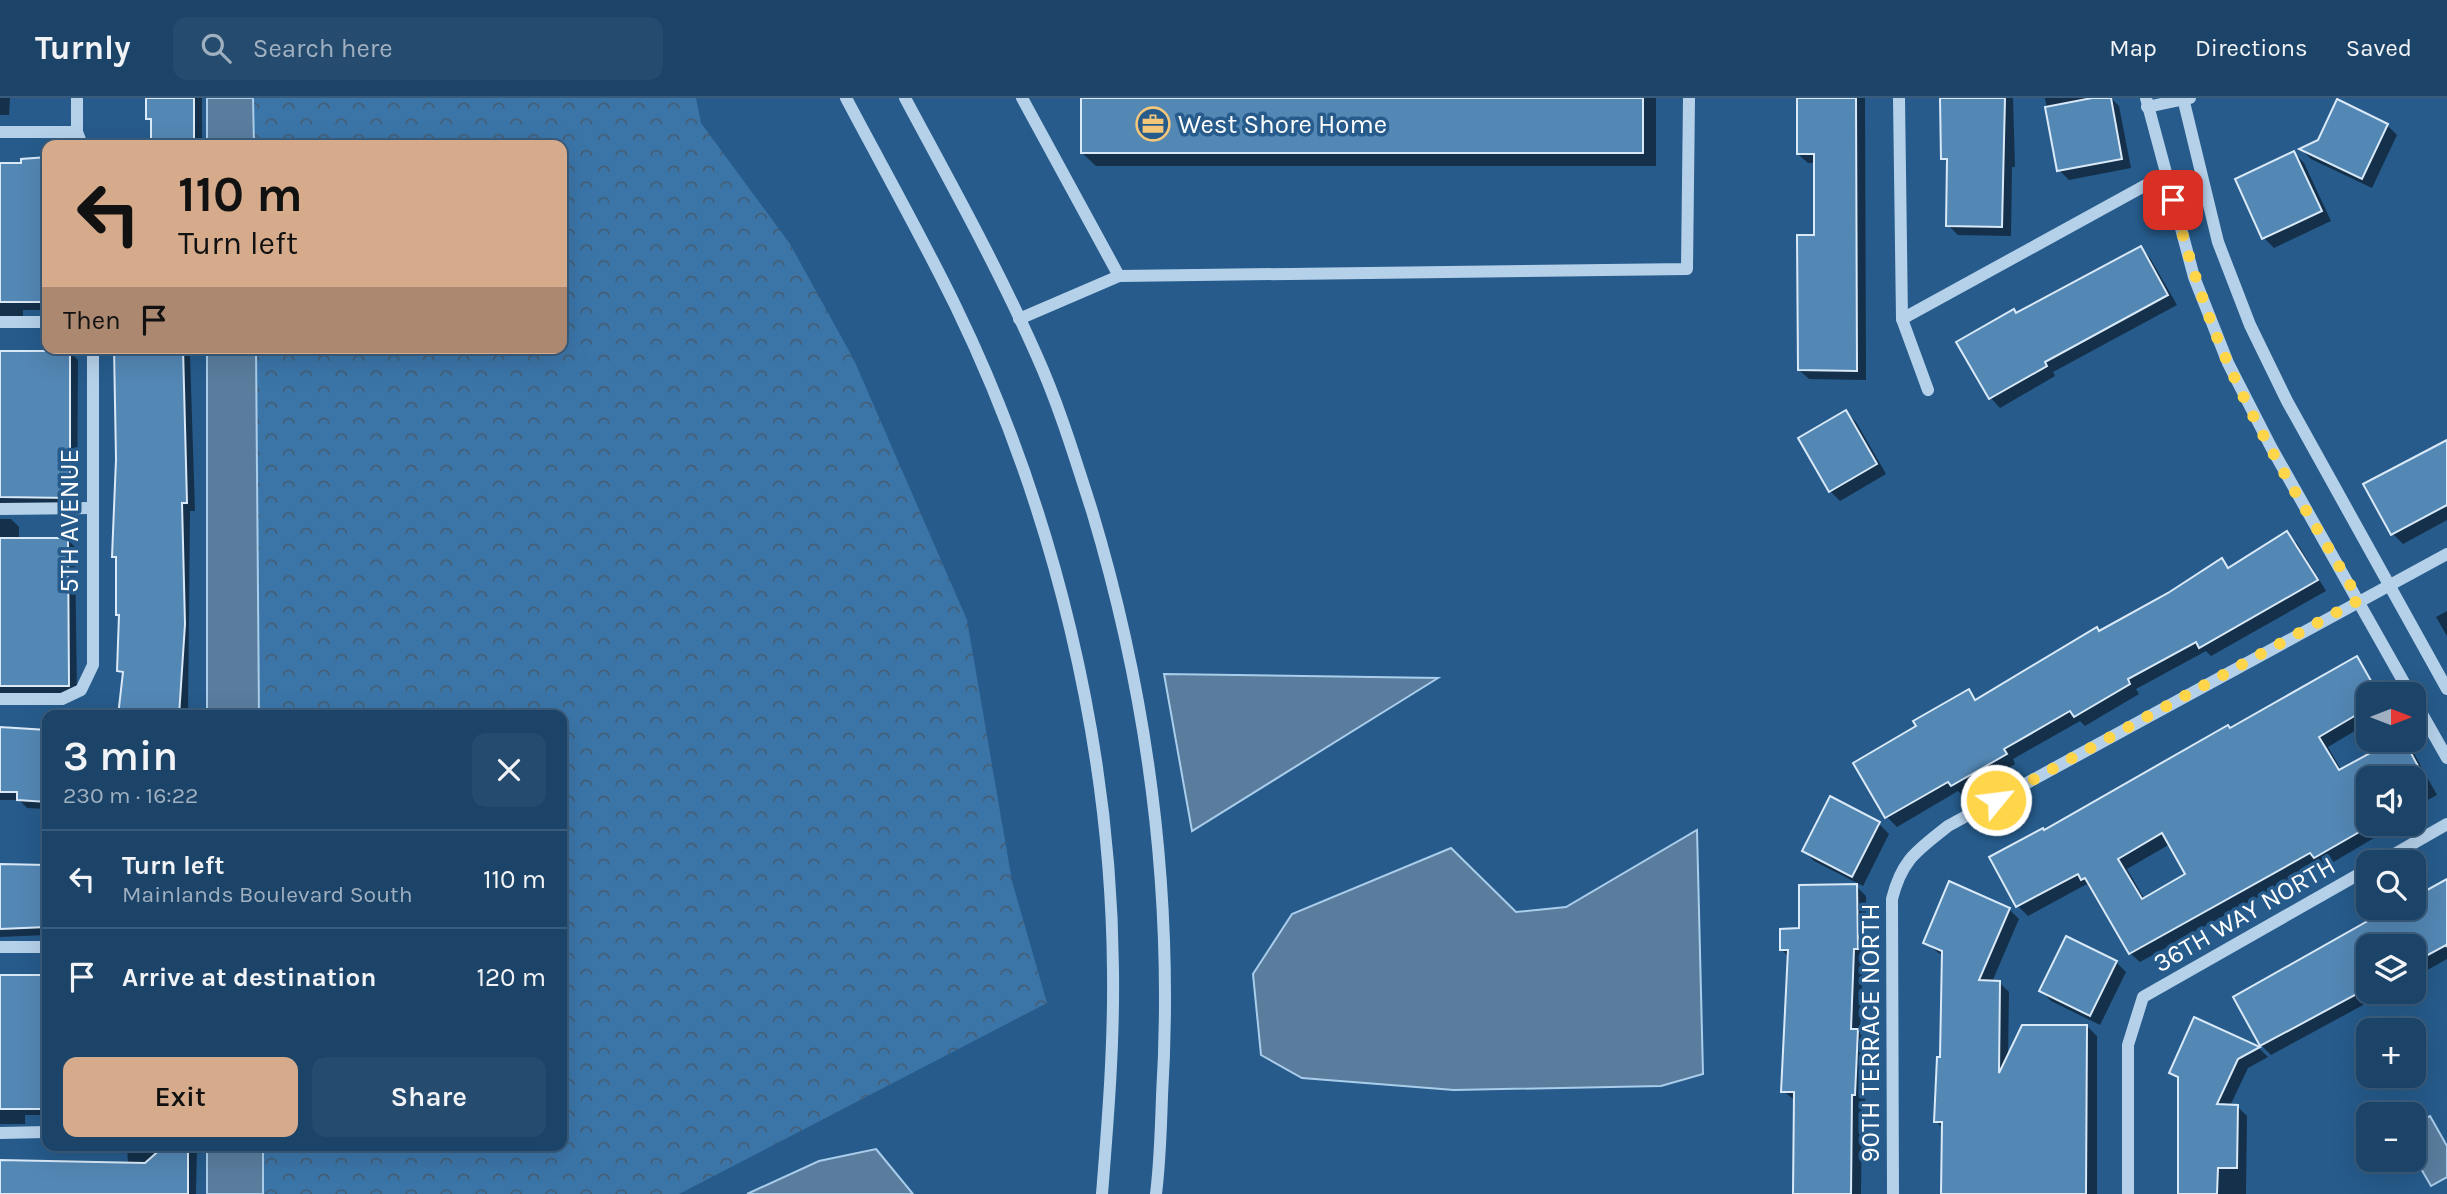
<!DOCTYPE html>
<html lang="en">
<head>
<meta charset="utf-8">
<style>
  :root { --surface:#1c4468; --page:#254b6e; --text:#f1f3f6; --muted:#a0b0c0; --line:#3a5c7c; --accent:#d6ab8b }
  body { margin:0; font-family:Karla,sans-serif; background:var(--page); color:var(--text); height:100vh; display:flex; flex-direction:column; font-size:26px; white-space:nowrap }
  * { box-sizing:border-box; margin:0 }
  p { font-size:23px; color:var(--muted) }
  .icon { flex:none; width:38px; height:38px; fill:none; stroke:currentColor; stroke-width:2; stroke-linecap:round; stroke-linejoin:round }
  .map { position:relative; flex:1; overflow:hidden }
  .sheet { position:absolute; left:42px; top:612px; width:525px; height:441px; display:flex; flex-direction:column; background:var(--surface); border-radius:14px; box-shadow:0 7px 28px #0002,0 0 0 2px var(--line) }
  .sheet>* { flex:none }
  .banner { position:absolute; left:42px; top:42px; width:525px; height:214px; border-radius:14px; box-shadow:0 7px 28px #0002,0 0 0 2px var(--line); background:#d6ab8b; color:#111; overflow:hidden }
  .needle { width:46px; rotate:90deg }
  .fabs { position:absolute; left:2356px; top:584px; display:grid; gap:14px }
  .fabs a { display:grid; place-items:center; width:70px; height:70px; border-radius:14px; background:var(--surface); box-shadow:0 7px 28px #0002,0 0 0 2px var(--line); font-size:35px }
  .pin { position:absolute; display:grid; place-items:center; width:60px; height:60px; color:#fff; margin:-30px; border-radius:14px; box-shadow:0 4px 10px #0006 }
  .me { position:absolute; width:77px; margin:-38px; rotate:61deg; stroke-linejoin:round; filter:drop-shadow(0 0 5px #0008) }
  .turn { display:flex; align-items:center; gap:24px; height:147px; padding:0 21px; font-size:32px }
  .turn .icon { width:91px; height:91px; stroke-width:2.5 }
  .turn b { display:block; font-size:49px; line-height:60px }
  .then { display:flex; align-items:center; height:66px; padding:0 21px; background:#0003; gap:14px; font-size:26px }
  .round { display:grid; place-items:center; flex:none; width:74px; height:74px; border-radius:14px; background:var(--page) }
  .overview { display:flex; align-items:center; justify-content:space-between; height:119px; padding:0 21px }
  h1 { font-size:42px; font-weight:600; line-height:52px }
  .cta { display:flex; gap:14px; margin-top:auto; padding:14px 21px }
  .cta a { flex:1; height:80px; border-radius:14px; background:var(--accent); color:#111; font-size:28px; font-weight:600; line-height:80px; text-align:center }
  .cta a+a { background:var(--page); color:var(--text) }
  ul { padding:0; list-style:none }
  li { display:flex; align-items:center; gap:21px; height:98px; padding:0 21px; border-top:2px solid var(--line) }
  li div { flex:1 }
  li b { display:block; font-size:26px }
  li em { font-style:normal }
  header { display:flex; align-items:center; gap:42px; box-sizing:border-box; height:98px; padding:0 35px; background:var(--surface); border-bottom:2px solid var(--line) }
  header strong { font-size:33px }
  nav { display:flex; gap:38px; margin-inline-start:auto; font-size:24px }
  .search { width:490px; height:63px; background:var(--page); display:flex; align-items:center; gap:18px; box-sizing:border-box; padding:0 24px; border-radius:14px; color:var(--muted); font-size:26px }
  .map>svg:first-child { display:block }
</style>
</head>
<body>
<header>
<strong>Turnly</strong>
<div class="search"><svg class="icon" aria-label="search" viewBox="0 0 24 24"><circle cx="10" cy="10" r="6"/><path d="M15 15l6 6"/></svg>Search here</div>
<nav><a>Map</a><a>Directions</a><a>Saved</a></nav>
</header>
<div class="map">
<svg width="2447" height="1096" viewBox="0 0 2447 1096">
  <defs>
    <pattern id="forest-crowns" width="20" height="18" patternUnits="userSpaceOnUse" patternTransform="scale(1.75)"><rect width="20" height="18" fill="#3b75a8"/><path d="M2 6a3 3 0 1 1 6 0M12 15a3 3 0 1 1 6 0" fill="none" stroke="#445e75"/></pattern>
  </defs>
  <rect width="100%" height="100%" fill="#265b8b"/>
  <path fill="url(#forest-crowns)" d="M253,0H696L701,25L790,146L854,262L967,522L1012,783L1047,905L679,1096H263V1048H562V618H259L256,250H562V47H254Z"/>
  <g fill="#5a7d9e" stroke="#a9cdea" stroke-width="2">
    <path d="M207,0H253L254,47H207Z"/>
    <path d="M207,250H256L259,618H207Z"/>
    <path d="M1164,576L1438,580L1192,733Z"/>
    <path d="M1697,732L1703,976L1661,988L1454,992L1302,980L1261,957L1253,876L1292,816L1451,750L1516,814L1566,809Z"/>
    <path d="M2430,1018L2447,1048V1079L2431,1088L2413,1057V1027Z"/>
    <rect x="207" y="1048" width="56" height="48"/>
    <path d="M876,1051L913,1096H747L819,1063Z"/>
  </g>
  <g fill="#0007" fill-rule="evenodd">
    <path d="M0,0H10L9,17H0Z"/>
    <path d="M148,0H202V47H153Z"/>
    <path d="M1082,0H1656V68H1096L1082,55Z"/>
    <path d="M1799,0H1865L1866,282L1809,281L1799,272L1816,139V65H1808L1798,56Z"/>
    <path d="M1942,0H2013L2015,69H2012L2011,138L1958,137L1948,127L1949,66L1943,60Z"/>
    <path d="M2045,0H2111L2119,8L2131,70L2069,82L2059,72Z"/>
    <path d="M2387,27L2397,37L2372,90L2311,61L2302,52Z"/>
    <path d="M2294,55L2304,65L2331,123L2274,150L2264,140Z"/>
    <path d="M47,61V212H23V218H0V67H23L22,63Z"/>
    <path d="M2141,150L2150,160L2177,207L2053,274L2055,278L2000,310L1991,300L1958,245Z"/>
    <path d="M115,250H184L190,257L195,413H190L188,618H111L121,608L125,578L119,573L121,520L117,517V461L114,458L118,361Z"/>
    <path d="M0,253L70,254L78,262L77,407L0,417Z"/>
    <path d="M1846,314L1856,324L1886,376L1840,403L1830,393Z"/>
    <path d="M2447,343V422L2403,446L2393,436L2366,387Z"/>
    <path d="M0,421H11L19,429V441H67L75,449L77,595H0Z"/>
    <path d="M2287,435L2297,445L2326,493L2211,558L2206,553L2136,591L2139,596L2085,628L2080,623L2013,661L2015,666L1962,697L1958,693L1897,729L1887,719L1918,629L1968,593L1978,602L2169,497L2222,462L2230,470Z"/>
    <path d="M2447,513V538L2436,519Z"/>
    <path d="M2356,560L2382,597H2368V625L2328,649L2342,673L2403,642L2411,650L2437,697L2413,710V681H2368V726H2383L2375,730L2379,737L2325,769L2320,765L2140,864L2130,855L2087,786L2028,818L2018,808L1991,760L2045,734ZM2170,746L2188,777L2145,802L2127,771Z"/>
    <path d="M0,628L47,633V711L27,710L19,702H0Z"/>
    <path d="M1831,701L1879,726L1889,736L1863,788L1814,763L1804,753Z"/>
    <path d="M47,765V837L0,839V768L46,769Z"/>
    <path d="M2447,783V861L2413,880V849H2368V894H2387L2271,957L2261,947L2235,899L2398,810H2413V802Z"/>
    <path d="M1950,786L2009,811L2019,821L1992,884H1999L2009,894L2008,959L2087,928L2097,938V1096H1944L1943,1031L1936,1023L1942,961L1943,858L1925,845Z"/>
    <path d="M1856,788L1866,798L1867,860H1863L1860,936L1867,943L1865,1006H1862L1861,1096H1795L1796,1003L1783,993L1790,860L1782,852Z"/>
    <path d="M2116,864L2126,874L2100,927L2051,903L2041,893Z"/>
    <path d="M0,879L47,880V1017H25V1026H0Z"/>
    <path d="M2195,921L2259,950L2268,959L2248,970L2230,1008H2237L2247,1018L2246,1096H2180V983L2171,974Z"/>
    <path d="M127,1048H197L196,1096H0V1065L128,1066Z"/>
  </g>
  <g fill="#5387b4" stroke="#d9e9f8" stroke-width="2" fill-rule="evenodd">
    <path d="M146,0H194V47H151V21H146Z"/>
    <rect x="1081" y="0" width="562" height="55"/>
    <path d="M1797,0H1856L1857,273L1798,272L1797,137H1814V56H1797Z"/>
    <path d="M1940,0H2005L2002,129L1946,128L1947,61H1941Z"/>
    <path d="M2092,0H2111L2122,61L2057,73L2045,9Z"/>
    <path d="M2337,1L2388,26L2362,81L2299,51L2318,42Z"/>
    <path d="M2294,53L2322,113L2262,141L2235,81Z"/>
    <path d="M47,59V204H0V65H21V61Z"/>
    <path d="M2141,148L2168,197L2045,264L2047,268L1989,301L1956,244L2014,211L2016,215Z"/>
    <path d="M114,250H183L187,405H182L185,526L179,618H118L123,574L117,573L119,517H116V459H112L116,361Z"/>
    <path d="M0,253H70V400L0,399Z"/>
    <path d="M1846,312L1877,366L1829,394L1798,340Z"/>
    <path d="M2447,342V407L2391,437L2363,386Z"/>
    <path d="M2287,433L2318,482L2199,550L2196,544L2128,581L2130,586L2074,619L2070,613L2004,651L2007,656L1951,688L1948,684L1885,720L1853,665L1916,628L1913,623L1969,591L1975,602L2097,529L2099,533L2168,495L2222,460L2228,470Z"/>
    <path d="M0,440H68L69,588H0Z"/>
    <path d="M2357,558L2379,597H2368V610L2319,639L2339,672L2394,642H2404L2425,681H2368V729L2314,760L2310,755L2129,856L2085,780L2081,782L2078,776L2016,809L1989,759L2043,730L2044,732L2228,627L2230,630ZM2162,735L2185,776L2142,801L2118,761Z"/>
    <path d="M0,629L47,632V704L17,702V694H0Z"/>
    <path d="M1830,698L1880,724L1852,779L1802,753Z"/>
    <path d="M0,766L47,767V829L0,831Z"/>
    <path d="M2447,781V849L2446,847L2413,865V849H2368V890L2260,948L2233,899L2389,811L2425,810L2418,797Z"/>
    <path d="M1949,783L2010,810L1979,882L2000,883L1999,975L2022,927H2087L2086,1096H1941L1942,1024H1934L1937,959H1940L1942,853L1923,845Z"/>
    <path d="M1857,786L1858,851H1854L1851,931H1858L1855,997H1852L1851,1096H1793L1794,994H1781L1788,852H1780V831L1799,830V787Z"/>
    <path d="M2066,838L2117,863L2090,918L2039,893Z"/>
    <rect x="0" y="877" width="47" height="134"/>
    <path d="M2194,919L2260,949L2238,961L2217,1006L2238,1007L2237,1070H2218L2217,1096H2178V979L2169,975Z"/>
    <path d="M164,1048H176V1053H188V1096H0V1062L145,1065Z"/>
  </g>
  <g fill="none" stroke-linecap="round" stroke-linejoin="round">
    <g stroke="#b5d1ea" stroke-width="12">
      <path d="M77,0V34L82,47"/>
      <path d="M846,0C883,70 922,139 956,209C1054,411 1111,647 1113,872C1114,947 1108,1021 1102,1096"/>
      <path d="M905,0C950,84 997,168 1036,256C1059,307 1075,360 1092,413C1149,603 1174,801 1162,998C1161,1031 1160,1064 1156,1096"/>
      <path d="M1022,0L1119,178L1687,171L1689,0"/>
      <path d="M1899,0L1902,221L1928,292"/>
      <path d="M2146,0L2194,179L2228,265L2271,349L2411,597"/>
      <path d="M2183,0L2218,144L2250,227L2287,303L2447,591"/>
      <path d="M2147,9L2190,0"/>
      <path d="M0,34H77"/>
      <path d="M1019,221L1119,178"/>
      <path d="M1902,221L2166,76"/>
      <path d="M0,224H47"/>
      <path d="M0,411L91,410"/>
      <path d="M2413,600L2447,660"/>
      <path d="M0,601H62L81,592L93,567V250"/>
      <path d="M2379,765L2447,726"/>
      <path d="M0,849H47"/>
      <path d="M0,1035L47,1034"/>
      <path d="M1893,1096L1892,801C1902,761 1917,753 1948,728L2447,456"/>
      <path d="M2128,1096V947L2143,899L2368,771"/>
    </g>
  </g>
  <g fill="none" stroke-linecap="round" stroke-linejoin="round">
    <path stroke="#ffd54a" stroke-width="12" stroke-dasharray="0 21.6" d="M1996,702L2359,502C2314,424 2263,346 2227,263C2204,211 2188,157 2173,102"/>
  </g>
  <defs>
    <symbol id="office-ring" viewBox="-11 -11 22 22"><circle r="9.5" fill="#265b8b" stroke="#f3c67a" stroke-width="1.5"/><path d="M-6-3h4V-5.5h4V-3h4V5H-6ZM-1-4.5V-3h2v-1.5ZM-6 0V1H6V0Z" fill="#f3c67a"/></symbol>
  </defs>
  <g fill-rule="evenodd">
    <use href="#office-ring" x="1134" y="7" width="38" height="38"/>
  </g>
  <g text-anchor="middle" stroke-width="7" stroke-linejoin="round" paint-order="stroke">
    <g font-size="26" fill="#fff" stroke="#265b8b" text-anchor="start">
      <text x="1178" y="35">West Shore Home</text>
    </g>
    <g font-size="26" fill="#fff" stroke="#265b8b">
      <text transform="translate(69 423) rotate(-90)" y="9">5TH AVENUE</text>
      <text transform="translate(2244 816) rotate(-30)" y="9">36TH WAY NORTH</text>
      <text transform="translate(1870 935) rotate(-90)" y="9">90TH TERRACE NORTH</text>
    </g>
  </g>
</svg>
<div class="fabs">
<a><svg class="needle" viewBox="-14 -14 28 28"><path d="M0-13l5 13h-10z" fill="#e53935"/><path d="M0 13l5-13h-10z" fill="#a0b0c0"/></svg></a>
<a><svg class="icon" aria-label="sound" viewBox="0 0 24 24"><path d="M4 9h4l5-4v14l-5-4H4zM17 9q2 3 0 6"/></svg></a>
<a><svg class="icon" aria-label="search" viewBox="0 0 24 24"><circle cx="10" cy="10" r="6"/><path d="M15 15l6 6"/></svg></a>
<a><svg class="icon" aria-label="layers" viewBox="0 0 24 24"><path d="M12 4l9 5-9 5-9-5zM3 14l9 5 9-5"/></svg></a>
<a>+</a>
<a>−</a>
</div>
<div class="pin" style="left:2173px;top:102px;background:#d93025"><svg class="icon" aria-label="arrive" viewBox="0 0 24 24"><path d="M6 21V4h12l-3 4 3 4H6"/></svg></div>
<svg class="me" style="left:1996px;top:702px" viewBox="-20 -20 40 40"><circle r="17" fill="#ffd54a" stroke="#fff" stroke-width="3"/><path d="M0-11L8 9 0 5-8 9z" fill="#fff"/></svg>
<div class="banner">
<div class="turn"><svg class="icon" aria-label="left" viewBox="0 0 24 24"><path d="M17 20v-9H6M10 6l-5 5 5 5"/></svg><div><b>110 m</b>Turn left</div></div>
<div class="then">Then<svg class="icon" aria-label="arrive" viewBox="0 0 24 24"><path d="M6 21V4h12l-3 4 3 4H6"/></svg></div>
</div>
<section class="sheet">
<div class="overview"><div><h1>3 min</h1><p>230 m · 16:22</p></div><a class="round"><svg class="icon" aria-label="close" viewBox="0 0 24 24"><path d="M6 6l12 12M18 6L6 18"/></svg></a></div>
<ul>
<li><svg class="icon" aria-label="left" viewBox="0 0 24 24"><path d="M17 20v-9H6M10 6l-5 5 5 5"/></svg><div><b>Turn left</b><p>Mainlands Boulevard South</p></div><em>110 m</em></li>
<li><svg class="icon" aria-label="arrive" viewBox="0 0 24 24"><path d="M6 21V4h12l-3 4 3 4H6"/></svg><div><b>Arrive at destination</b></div><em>120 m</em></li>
</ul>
<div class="cta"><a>Exit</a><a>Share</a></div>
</section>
</div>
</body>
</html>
